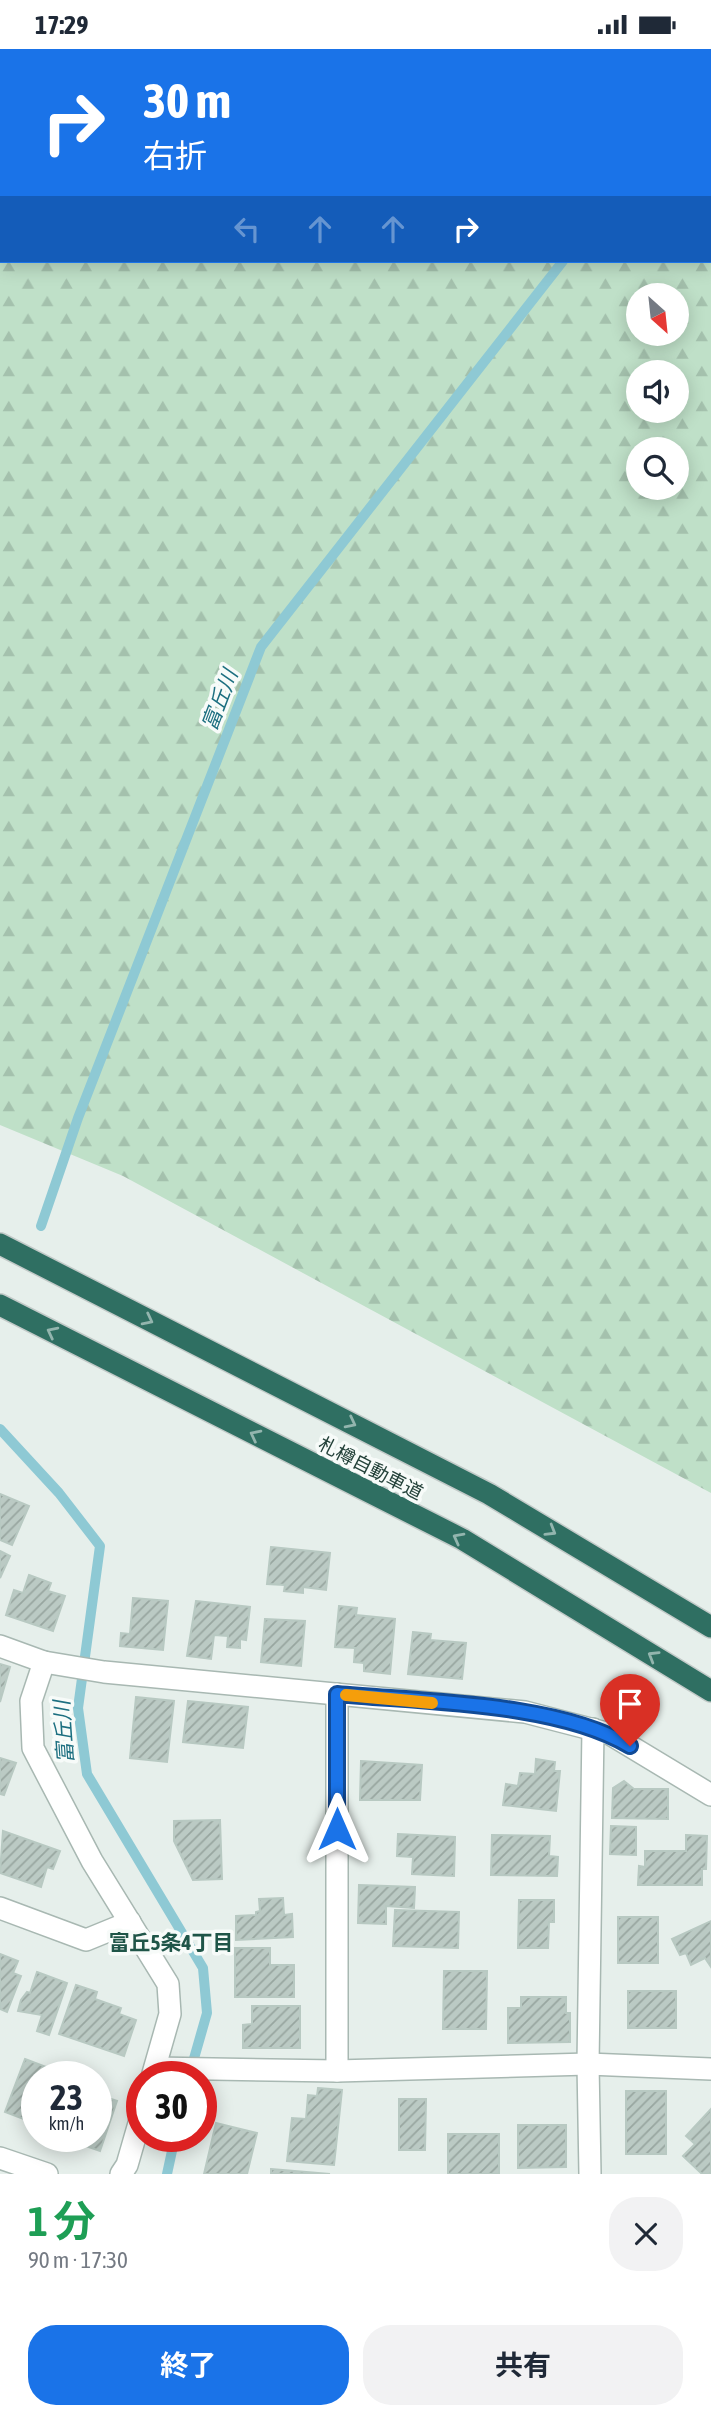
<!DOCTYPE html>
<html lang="ja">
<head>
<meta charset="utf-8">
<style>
  :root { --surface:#fff; --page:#f2f2f3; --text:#1f2937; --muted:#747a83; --accent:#1a73e8 }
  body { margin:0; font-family:"Asap Condensed","Noto Sans JP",sans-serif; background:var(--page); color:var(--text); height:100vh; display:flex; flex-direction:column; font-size:26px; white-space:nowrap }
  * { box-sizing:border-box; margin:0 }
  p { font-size:23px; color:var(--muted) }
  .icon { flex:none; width:38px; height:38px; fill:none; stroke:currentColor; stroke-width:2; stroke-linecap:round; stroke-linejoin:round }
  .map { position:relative; height:2125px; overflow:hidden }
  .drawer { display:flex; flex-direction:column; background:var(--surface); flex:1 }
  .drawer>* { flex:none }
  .top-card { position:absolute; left:0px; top:0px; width:712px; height:214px; box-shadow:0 4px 18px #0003; background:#1a73e8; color:#fff; overflow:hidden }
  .needle { width:46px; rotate:153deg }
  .buttons { position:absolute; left:626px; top:234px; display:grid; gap:14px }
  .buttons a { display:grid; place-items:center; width:63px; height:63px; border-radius:50%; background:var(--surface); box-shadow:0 4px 18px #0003; font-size:35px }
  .speed { position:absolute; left:21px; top:2012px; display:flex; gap:14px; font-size:35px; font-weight:700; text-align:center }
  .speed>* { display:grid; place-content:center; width:91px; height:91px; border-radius:50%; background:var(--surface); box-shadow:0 4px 18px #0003; line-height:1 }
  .speed small { font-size:18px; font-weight:400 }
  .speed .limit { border:10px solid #d22; background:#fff; color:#111 }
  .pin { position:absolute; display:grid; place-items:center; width:60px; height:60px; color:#fff; margin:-72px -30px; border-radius:50% 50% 50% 0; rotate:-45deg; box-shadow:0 0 7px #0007 }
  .pin .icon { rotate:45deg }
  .me { position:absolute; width:77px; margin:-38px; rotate:0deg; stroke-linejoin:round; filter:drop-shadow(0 0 5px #0008) }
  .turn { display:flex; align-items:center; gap:24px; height:147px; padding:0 28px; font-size:32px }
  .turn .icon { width:91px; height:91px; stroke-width:2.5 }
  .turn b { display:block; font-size:49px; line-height:60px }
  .lanes { display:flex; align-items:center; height:66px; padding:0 28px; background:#0003; justify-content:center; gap:35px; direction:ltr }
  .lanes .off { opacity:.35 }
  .round { display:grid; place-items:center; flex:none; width:74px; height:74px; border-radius:28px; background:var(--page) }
  .summary { display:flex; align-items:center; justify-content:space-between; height:119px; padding:0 28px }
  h1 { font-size:42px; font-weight:700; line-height:52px; color:#1e9e55 }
  .primary-button { display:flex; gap:14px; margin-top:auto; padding:14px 28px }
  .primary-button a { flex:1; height:80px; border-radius:28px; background:var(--accent); color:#fff; font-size:28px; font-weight:700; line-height:80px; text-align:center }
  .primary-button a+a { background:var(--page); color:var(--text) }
  .status { display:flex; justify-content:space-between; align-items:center; height:49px; padding:0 35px; background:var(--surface); direction:ltr }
  .status svg { height:19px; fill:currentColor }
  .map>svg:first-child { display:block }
</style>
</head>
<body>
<div class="status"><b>17:29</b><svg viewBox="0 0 49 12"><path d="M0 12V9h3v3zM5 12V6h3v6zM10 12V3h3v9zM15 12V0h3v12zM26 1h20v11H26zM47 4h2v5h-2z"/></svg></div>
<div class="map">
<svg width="711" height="2125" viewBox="0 0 711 2125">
  <defs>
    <pattern id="forest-firs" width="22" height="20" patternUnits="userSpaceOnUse" patternTransform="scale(1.75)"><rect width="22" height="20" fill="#bfe0c8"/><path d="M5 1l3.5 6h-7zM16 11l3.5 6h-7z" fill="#a4c1ad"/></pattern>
    <pattern id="building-hatch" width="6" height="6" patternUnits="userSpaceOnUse" patternTransform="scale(1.75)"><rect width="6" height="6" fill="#bbcac4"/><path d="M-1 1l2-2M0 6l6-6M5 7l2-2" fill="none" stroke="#98a6a0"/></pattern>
  </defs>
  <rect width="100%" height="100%" fill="#e6efeb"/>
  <path fill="url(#forest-firs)" fill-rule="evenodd" d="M0,0H711V1444L123,1127L0,1076ZM2,2H710V212H2ZM639,247H677V285H639ZM639,324H677V362H639ZM639,401H677V439H639Z"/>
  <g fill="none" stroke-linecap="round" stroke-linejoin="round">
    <g stroke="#8ec9d4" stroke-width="10">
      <path d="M710,65H711"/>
      <path d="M41,1177L78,1069L261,598L563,212"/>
      <path d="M0,1380L59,1444L100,1497L78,1659L87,1725L203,1919L207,1964L191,2020"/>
      <path d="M167,2125L175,2088"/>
    </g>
  </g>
  <g fill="url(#building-hatch)" stroke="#b8c9c2" stroke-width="2">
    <path d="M0,1445L29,1457L12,1496L0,1491Z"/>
    <path d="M271,1498L330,1504L326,1541L303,1538V1544L284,1542L285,1536L267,1535Z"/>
    <path d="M0,1502L10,1507L0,1529Z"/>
    <path d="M29,1526L51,1534L48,1542L65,1547L53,1582L6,1566L14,1541L23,1544Z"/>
    <path d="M133,1549L168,1552L163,1601L120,1597L121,1584L130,1585Z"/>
    <path d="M196,1552L250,1558L246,1591L240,1590V1599L227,1598L228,1587L214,1586L211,1610L187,1607Z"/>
    <path d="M339,1557L357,1559L356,1566L395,1570L390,1625L364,1622V1614L354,1613L355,1599L335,1598Z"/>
    <path d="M265,1570L305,1572L301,1617L261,1613Z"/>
    <path d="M413,1583L431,1585L430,1591L466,1594L462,1630L408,1625Z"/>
    <path d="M0,1615L10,1618L0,1653Z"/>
    <path d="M136,1648L174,1652L167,1713L130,1709Z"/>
    <path d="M188,1652L248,1658L243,1699L183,1693Z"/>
    <path d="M0,1709L16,1714L4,1746L0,1745Z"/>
    <path d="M536,1710L555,1713L554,1722H560L556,1762L503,1756L506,1735L518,1737L520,1724L535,1725Z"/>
    <path d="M361,1712L422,1716L420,1751H360Z"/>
    <path d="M624,1732L634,1740H668V1770L612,1769L613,1739Z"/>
    <path d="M220,1771L222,1830L193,1831L174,1792V1772Z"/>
    <path d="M611,1777L636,1778V1806L610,1805Z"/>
    <path d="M3,1782L60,1802L53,1820L47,1818L41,1838L0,1824Z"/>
    <path d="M398,1785L455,1788L454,1827L412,1825L413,1808L397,1807Z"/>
    <path d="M492,1786L550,1787L549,1807L558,1808L557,1827L491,1826Z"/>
    <path d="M686,1786L707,1787L706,1820H702V1836H638L639,1817L645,1818V1802H686Z"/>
    <path d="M359,1836L415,1838L414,1859L386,1857V1875L358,1874Z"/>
    <path d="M283,1849L284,1866L292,1865L293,1888L236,1891V1867L256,1866V1863L260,1862L259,1850Z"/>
    <path d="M519,1851H554V1873H549L548,1899H518Z"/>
    <path d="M395,1861L459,1863L458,1899L393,1897Z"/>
    <rect x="618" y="1868" width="40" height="46"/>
    <path d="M711,1872V1918L705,1909L691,1916L686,1904L680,1906L672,1890Z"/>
    <path d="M235,1899H270V1916H294V1948H235Z"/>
    <path d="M0,1905L18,1912L13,1924L21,1927L7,1963L0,1960Z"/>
    <path d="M444,1922H487L486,1980H443Z"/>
    <path d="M37,1923L67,1934L49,1986L37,1982L42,1966L18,1962L21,1951L27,1943L30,1944Z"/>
    <path d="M76,1936L97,1943L95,1950L121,1959L119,1965L136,1971L124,2007L59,1985Z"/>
    <rect x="628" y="1942" width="48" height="37"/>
    <path d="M521,1948H566V1964H570V1993L508,1994V1959H521Z"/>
    <path d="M252,1957H300V1999H243V1976L252,1975Z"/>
    <path d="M25,2010L62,2024L60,2028H37V2075L5,2063Z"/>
    <path d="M318,2039L342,2041L334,2116L287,2112L292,2069L306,2070L308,2046L317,2047Z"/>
    <rect x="626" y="2042" width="40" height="63"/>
    <path d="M96,2045L117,2052L100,2102L60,2088H96Z"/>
    <path d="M399,2050H426L425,2101H399Z"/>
    <path d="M711,2060V2125H702L683,2107L695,2095L686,2087Z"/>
    <path d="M216,2074L257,2084L247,2125H204Z"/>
    <path d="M518,2076H566V2118L518,2119Z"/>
    <rect x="448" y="2085" width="51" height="40"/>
    <path d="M271,2120L330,2125H271Z"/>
  </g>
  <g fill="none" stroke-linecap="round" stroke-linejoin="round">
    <defs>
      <g id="minor">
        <path d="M0,1597L44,1613L104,1623L525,1663L610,1685L711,1746"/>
        <path d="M44,1613L31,1652L33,1699L92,1812L168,1935L170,1965L152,2028"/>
        <path d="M0,1859L86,1891L130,1873"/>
        <path d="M155,2019L337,2022L588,2015L711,2020"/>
        <path d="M337,2022V1645"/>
        <path d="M0,2109L47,2125"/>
        <path d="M121,2125L127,2116L142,2064"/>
        <path d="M590,2125L588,2015L593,1680"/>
      </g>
      <g id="motorway">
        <path d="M0,1195L489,1445L711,1578"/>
        <path d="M0,1256L462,1490L711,1642"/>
      </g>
    </defs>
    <use href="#minor" stroke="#a8b8b2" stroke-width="24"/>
    <use href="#motorway" stroke="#c2cac8" stroke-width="24"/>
    <use href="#minor" stroke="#fff" stroke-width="21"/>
    <use href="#motorway" stroke="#2f6f62" stroke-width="21"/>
  </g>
  <defs><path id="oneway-chevron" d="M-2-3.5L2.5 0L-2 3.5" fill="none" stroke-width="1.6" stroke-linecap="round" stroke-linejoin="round" transform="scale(1.75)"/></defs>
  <g stroke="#93b5ae">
    <use href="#oneway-chevron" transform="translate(148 1271) rotate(27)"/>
    <use href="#oneway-chevron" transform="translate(52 1283) rotate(-153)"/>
    <use href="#oneway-chevron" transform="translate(351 1374) rotate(27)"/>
    <use href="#oneway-chevron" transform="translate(255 1386) rotate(-153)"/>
    <use href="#oneway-chevron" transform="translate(551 1482) rotate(31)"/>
    <use href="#oneway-chevron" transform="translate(458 1489) rotate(-152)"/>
    <use href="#oneway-chevron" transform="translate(653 1607) rotate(-149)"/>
  </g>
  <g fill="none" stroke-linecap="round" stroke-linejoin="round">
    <defs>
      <path id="route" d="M337,1780V1645C422,1653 557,1653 630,1697"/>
    </defs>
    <use href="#route" stroke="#114b97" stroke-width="18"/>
    <use href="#route" stroke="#1a73e8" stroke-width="12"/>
    <path stroke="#f59e0b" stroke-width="12" d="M346,1646L432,1654"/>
  </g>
  <g text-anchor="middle" stroke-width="7" stroke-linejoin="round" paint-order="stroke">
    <g font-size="19" fill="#24423a" stroke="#f7fbf9">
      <text transform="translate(371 1419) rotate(27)" y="7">札樽自動車道</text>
    </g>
    <g font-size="21" font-style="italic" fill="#1c6f80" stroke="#f7fbf9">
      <text transform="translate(220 651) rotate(-69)" y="7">富丘川</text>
      <text transform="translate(64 1683) rotate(-94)" y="7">富丘川</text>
    </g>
    <g font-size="21" font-weight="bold" fill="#1f5548" stroke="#f7fbf9">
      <text x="171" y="1901">富丘5条4丁目</text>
    </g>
  </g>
</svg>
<div class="buttons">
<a><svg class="needle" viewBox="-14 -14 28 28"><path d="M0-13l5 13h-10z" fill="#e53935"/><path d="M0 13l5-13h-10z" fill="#747a83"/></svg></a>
<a><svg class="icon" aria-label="sound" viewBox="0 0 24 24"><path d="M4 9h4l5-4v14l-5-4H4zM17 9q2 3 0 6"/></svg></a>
<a><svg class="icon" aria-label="search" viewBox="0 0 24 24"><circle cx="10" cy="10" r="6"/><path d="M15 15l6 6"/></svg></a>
</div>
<div class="speed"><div>23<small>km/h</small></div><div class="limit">30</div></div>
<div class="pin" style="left:630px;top:1697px;background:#d93025"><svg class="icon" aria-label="arrive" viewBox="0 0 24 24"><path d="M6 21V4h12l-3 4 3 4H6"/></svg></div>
<svg class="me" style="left:337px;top:1780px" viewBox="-20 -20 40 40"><path d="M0-17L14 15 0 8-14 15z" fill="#1a73e8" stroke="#fff" stroke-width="4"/></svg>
<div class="top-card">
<div class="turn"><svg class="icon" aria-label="right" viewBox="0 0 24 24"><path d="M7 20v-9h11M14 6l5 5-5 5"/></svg><div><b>30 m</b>右折</div></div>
<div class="lanes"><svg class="icon off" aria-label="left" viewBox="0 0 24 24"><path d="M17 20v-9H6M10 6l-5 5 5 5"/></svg><svg class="icon off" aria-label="ahead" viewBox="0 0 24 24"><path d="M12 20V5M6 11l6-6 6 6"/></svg><svg class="icon off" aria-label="ahead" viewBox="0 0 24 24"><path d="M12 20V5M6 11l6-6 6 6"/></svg><svg class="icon" aria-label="right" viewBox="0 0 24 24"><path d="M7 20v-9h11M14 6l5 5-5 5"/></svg></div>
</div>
</div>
<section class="drawer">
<div class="summary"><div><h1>1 分</h1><p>90 m · 17:30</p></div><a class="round"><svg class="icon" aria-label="close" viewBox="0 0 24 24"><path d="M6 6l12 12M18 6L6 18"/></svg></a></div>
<div class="primary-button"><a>終了</a><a>共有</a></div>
</section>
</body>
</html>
